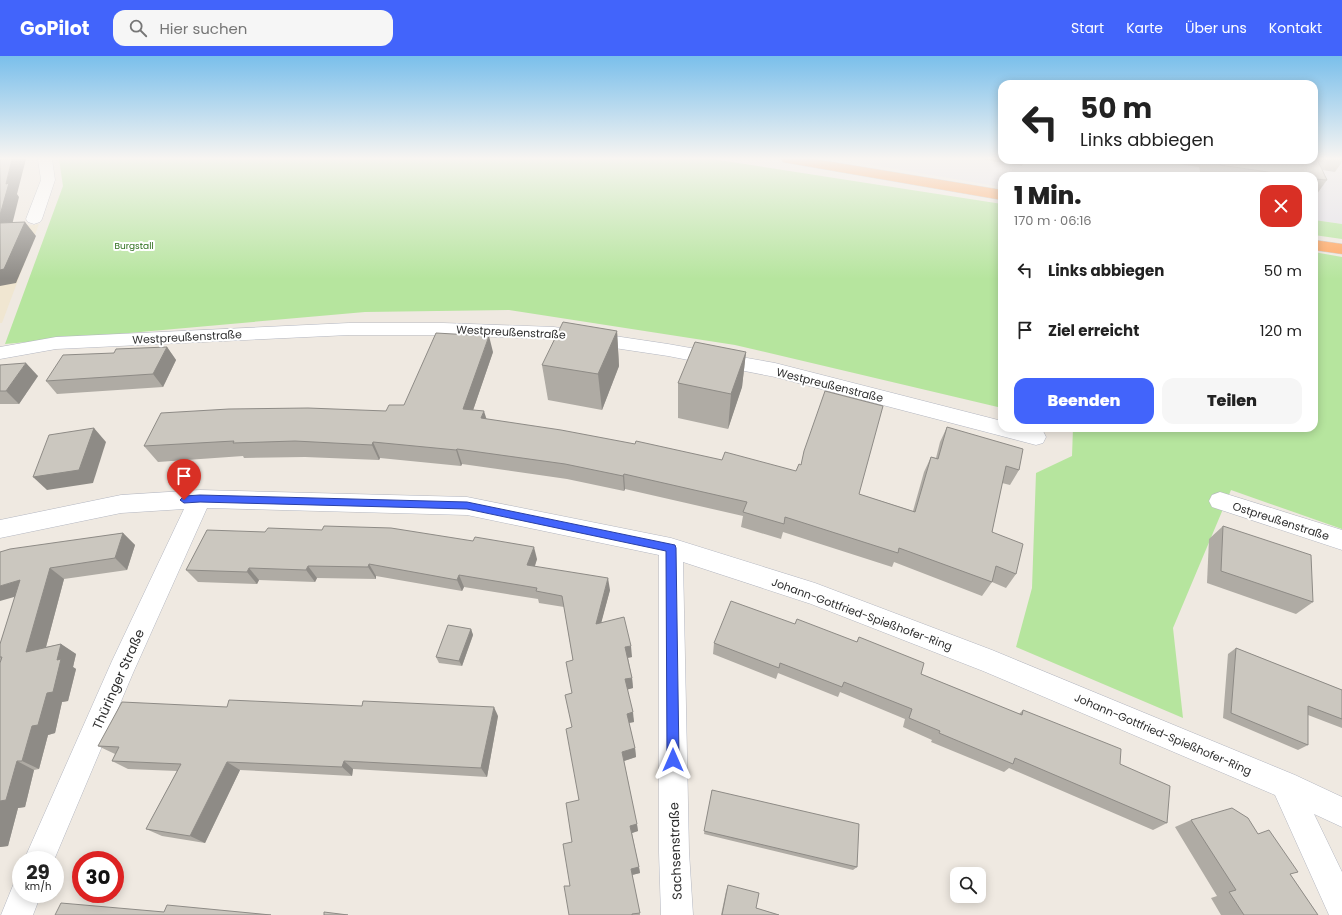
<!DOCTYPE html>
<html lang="de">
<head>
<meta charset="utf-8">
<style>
  :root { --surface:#fff; --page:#f6f6f6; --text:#222; --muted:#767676; --accent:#4264fb }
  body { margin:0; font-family:Poppins,sans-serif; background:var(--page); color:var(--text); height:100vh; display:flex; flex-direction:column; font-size:15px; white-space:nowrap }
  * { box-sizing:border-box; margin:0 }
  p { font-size:13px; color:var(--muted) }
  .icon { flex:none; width:22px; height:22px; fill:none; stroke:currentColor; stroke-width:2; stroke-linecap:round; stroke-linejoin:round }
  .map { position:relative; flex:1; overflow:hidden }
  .drawer { position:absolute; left:998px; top:116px; width:320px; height:260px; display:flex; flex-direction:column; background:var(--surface); border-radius:12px; box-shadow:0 2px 10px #0003 }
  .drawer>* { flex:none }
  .banner { position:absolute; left:998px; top:24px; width:320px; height:84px; border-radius:12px; box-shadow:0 2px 10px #0003; background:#fff; color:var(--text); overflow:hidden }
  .fabs { position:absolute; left:950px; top:811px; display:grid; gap:8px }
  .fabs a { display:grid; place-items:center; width:36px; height:36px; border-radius:8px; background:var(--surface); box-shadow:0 2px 10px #0003; font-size:20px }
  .speed { position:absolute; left:12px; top:795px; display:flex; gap:8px; font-size:20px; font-weight:700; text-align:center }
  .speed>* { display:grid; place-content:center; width:52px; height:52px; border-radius:50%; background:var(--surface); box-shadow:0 2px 10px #0003; line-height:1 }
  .speed small { font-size:10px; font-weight:400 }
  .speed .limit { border:6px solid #d22; background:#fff; color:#111 }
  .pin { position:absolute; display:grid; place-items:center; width:34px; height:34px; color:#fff; margin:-41px -17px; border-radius:50% 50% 50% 0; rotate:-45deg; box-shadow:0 0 4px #0007 }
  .pin .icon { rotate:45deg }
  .me { position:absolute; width:44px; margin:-22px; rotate:0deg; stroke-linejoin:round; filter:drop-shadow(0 0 3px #0008) }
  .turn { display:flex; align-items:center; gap:14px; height:84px; padding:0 16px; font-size:18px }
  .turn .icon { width:52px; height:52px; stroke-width:2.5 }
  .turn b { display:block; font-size:28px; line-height:34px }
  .round { display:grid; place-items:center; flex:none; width:42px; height:42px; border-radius:12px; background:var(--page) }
  .overview { display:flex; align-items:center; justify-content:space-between; height:68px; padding:0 16px }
  h1 { font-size:24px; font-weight:800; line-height:30px }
  .button { display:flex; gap:8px; margin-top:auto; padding:8px 16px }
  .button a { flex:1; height:46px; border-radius:12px; background:var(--accent); color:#fff; font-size:16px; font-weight:800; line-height:46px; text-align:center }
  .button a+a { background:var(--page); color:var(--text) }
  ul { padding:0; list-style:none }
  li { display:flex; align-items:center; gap:12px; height:60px; padding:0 16px }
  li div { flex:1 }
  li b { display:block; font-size:15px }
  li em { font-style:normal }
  header { display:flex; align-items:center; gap:24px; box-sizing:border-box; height:56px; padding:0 20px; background:var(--accent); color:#fff }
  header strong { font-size:19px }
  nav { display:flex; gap:22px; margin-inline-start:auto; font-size:14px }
  .search { width:280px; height:36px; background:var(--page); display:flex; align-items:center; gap:10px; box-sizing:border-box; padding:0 14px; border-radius:12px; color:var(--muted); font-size:15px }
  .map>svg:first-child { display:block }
</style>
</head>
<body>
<header>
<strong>GoPilot</strong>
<div class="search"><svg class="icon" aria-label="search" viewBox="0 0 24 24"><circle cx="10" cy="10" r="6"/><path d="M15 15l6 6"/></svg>Hier suchen</div>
<nav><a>Start</a><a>Karte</a><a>Über uns</a><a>Kontakt</a></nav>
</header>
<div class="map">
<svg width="1342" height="859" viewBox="0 0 1342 859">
  <rect width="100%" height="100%" fill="#efe9e1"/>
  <path fill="#e3e1e8" d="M837,103H1342V168L1314,164V120H1002V131Z"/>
  <path fill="#f0e6d1" d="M39,168L2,267H0V174Z"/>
  <g fill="#b6e59e">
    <path d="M59,103H713L1002,148V352L735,289L509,254L365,256L5,288L63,130Z"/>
    <path d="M1314,164L1342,168V183L1314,179Z"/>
    <path d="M1314,196L1342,201V473L1231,434L1173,572L1183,662L1016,591L1032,532L1036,417L1072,400L1073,372H1314Z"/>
  </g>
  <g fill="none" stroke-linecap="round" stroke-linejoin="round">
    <defs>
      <g id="minor">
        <path d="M38,103H52L55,124L42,163L40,166L34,168L28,166L26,163L41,124Z"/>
        <path d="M349,267H443L554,271L668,288L775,307L1002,365V372H1031L1043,375L1046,381L1043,387L1036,389L775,321L668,300L554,283L443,279H349L56,293L0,303V291L56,281Z"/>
        <path d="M200,434L467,441L671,482L815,527L992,594L1295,719L1342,741V771L1314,758L1342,816V859H1329L1275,739L983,615L811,548L683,506L689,796L693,859H661L659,796V499L467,459L207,452L133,617L54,804H24L112,605L184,453L121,457L0,482V464L121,439Z"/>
        <path d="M1220,436L1342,474V494L1212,451L1209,445L1212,439Z"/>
        <path d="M21,824V838H41L33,859H1L14,827Z"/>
      </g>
      <g id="highway">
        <path d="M781,103H814L1002,134V144L788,107L783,106Z"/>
        <path d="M1314,184L1342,188V198L1314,194Z"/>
      </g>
    </defs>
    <use href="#minor" stroke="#b4b7c1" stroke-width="1"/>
    <use href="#highway" stroke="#c9c9c9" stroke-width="1"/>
    <use href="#minor" fill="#fff" fill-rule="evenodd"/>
    <use href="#highway" fill="#ffa35c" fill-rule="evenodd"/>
  </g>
  <g fill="#afaba4">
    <path d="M980,103H1002V104H1024L1022,110Z"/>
    <path d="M1314,103H1342V106L1335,116L1322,114L1327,124L1314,142V120H1201L1199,111L1150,104H1314Z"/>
    <path d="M617,275L619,310L602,354L548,344L542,309Z"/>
    <path d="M167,291L176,304L163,331L57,338L46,325L114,297Z"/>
    <path d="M493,296L473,354L486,363L859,438L913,455L924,416L931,401L936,402L940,386L947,371L1019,414L1010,429L1002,427L992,476L1016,518L1006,532L992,526L982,540L894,506L892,511L783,476L781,483L741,471L743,460L625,433L624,435L567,423L462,408L461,410L380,402L379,404L305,401L244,402L243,400L158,406L144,390L386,355L404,349Z"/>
    <path d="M746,296L742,331L728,373L678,362V327Z"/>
    <path d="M0,309L38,320L19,348H0Z"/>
    <path d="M1223,470L1313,546L1296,558L1207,527L1209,483Z"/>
    <path d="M207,474L537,503L535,510L610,534L601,566L632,601L628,602L632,622L633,632L627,633L634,666L629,667L635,692L636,701L624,705L638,775L632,777L640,817L632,819L640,859H569L572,786L579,744L572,671V637L573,604L564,551L539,547L538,543L464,531L462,535L376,520V523L317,522L315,526L259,524L257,528L198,526L186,514Z"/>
    <path d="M123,477L135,489L127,514L64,523L46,591L61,588L76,598L73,611L76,613L68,645L62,646L55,677L48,679L39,713L34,714L25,751L18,752L8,790L0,791L1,605H0V588L15,541L0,496Z"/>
    <path d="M795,568L857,586L859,581L921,618L1019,658L1023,654L1120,708L1167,767L1153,774L1009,712L1004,716L931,686L932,684L903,671L905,663L840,636L838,641L778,617L776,623L713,598L714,587Z"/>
    <path d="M471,573L473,579L462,610L439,607L436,601Z"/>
    <path d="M1236,592L1342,634V672L1308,659V689L1298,694L1223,662L1228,598Z"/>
    <path d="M227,651L498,660L487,721L353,713L352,720L240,714L205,787L162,780L146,773L177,715L128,713L112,705L115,698L98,690Z"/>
    <path d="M712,734L857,811L853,814L704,778Z"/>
    <path d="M1191,764L1258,778L1290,818L1318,859H1221L1211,842L1217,840L1175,771Z"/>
    <path d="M728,829L756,852L779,859H721L726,835Z"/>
  </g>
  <g fill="#8e8b86">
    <path d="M12,103H26L17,138L19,141L9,181L0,171V159L6,128Z"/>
    <path d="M25,166L36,180L16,227L0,230V214Z"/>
    <path d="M617,275L619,310L602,354L598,318Z"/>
    <path d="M489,280L493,296L468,369L463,353Z"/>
    <path d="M167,291L176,304L163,331L153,318Z"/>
    <path d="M746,296L742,331L728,373L731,338Z"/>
    <path d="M26,307L38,320L19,348L6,335Z"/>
    <path d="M484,355L489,371L481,362Z"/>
    <path d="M94,372L106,386L93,427L47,434L33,421Z"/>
    <path d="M373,386L380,402L379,404L372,389Z"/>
    <path d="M457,393L462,408L461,410L456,394Z"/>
    <path d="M624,418L625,433L624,435L623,420Z"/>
    <path d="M123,477L135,489L127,514L115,502Z"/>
    <path d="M534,491L537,503L531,521L527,509Z"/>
    <path d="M369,508L376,520V523L368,511Z"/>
    <path d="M308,510L317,522L315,526L306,514Z"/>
    <path d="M50,512L64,523L42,606L26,596Z"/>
    <path d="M249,512L259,524L257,528L247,516Z"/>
    <path d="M459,519L464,531L462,535L457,524Z"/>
    <path d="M608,522L610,534L598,579L596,568Z"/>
    <path d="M20,524L35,535L0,545V530Z"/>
    <path d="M471,573L473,579L462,610L459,605Z"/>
    <path d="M61,588L76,598L73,611L76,613L68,645L62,646L55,677L48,679L39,713L22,705L32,670L47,637L57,604Z"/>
    <path d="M631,590L632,601L626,602L625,591Z"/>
    <path d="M632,622L633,632L626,634L625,623Z"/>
    <path d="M494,651L498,660L487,721L481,712Z"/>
    <path d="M633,656L634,666L628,667L627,658Z"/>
    <path d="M635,692L636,701L624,705L622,696Z"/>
    <path d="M17,705L34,714L25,751L18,752L8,790L0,791V792V745Z"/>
    <path d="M344,705L353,713L352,720L342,711Z"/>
    <path d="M227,706L240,714L205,787L190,780Z"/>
    <path d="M637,768L638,775L632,777L630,770Z"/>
    <path d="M639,811L640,817L632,819L640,859L631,813Z"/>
  </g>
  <g fill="#cbc7bf" stroke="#8e8b86">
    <path d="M0,103H12L6,128L9,127L0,159Z"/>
    <path d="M1314,103H1317L1327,124L1314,123V120H1295L1220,109L1219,104H1314Z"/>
    <path d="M25,166L4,213L0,214V167Z"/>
    <path d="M563,266L617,275L598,318L542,309Z"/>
    <path d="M436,277L489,280L463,353L484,355L481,362L561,374L635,388L636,385L722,404L725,396L796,415L799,408L801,409L804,395L825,335L883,350L859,438L915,456L931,401L938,403L947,371L1023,393L1019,414L1006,410L992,476L1023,488L1016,518L996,510L992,526L899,492L898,497L785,461L784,468L743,456L747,446L624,418L623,420L565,408L457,393L456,394L373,386L372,389L295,385L233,387L234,385L144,390L161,357L229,353L308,352L386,355L389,349H404Z"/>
    <path d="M695,286L746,296L731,338L678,327Z"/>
    <path d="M167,291L153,318L46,325L63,299L114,297L116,293Z"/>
    <path d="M26,307L6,335H0V309Z"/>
    <path d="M94,372L79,414L33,421L49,379Z"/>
    <path d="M324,470L391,472L473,485L475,481L534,491L527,509L608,522L596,568L624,561L631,590L625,591L632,622L625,623L633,656L627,658L635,692L622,696L637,768L630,770L639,811L631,813L640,857L632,858V859H569L564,830H570L563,788L572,786L566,747L579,744L566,673L572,671L565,639L572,637L566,606L573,604L562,540L536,535L537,532L459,519L457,524L369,508L368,511L308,510L306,514L249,512L247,516L186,514L207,474L265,476L268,472L322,474Z"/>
    <path d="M1223,470L1311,499L1313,546L1221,515Z"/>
    <path d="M123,477L115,502L50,512L26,596L61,588L57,604L61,603L53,636L47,637L38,669L32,670L22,705H17L6,744L0,745V607L2,601H0V588L20,524L0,530V496L10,493Z"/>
    <path d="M731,545L795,568L797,563L857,586L859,581L924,607L921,618L1022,659L1023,654L1121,693L1120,708L1170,730L1167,767L1015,702L1013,708L939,677L940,675L909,662L912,653L844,626L842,631L780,607L779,612L714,587Z"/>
    <path d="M448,569L471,573L459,605L436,601Z"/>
    <path d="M1236,592L1342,634V663L1308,650V689L1231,657Z"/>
    <path d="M229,644L362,650L363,645L494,651L481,712L344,705L342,711L227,706L190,780L146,773L181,708L112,705L119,691L98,690L122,646L227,651Z"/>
    <path d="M712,734L859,768L857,811L704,775Z"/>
    <path d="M1232,752L1248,762L1258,778L1269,774L1298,816L1290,818L1318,859H1244L1229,836L1236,834L1191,764Z"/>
    <path d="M728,829L759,837L756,852L779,859H722Z"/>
    <path d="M61,847L164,856L167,849L271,859H55Z"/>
    <path d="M324,856L348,859H324Z"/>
  </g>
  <linearGradient id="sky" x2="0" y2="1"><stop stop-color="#7abfeb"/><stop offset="0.46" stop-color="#f8f5f2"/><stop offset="1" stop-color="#f8f5f2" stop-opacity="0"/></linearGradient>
  <rect width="1342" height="223" fill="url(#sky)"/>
  <path fill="#4264fb" stroke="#2b41a3" d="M200,439L467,446L675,489L676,492L679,704L677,709L673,710L669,709L667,704L666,495L467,453L200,446L184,447L180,444L184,440Z"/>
  <g text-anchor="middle" stroke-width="4" stroke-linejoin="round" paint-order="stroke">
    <g font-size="9" fill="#2c6e1b" stroke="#fff">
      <text x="134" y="193">Burgstall</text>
    </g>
    <g font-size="11" fill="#2e2e2e" stroke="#fff">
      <text transform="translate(511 276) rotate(3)" y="4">Westpreußenstraße</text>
      <text transform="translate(187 281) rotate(-3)" y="4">Westpreußenstraße</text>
      <text transform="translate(830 329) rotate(14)" y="4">Westpreußenstraße</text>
      <text transform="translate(1281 465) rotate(18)" y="4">Ostpreußenstraße</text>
      <text transform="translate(862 558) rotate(20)" y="4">Johann-Gottfried-Spießhofer-Ring</text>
      <text transform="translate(1163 678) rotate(23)" y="4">Johann-Gottfried-Spießhofer-Ring</text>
    </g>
    <g font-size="13" fill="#2e2e2e" stroke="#fff">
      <text transform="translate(118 623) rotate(-66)" y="5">Thüringer Straße</text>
      <text transform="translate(675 795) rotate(-92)" y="5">Sachsenstraße</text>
    </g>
  </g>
</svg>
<div class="fabs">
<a><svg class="icon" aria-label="search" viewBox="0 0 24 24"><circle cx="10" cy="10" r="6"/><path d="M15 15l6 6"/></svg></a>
</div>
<div class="speed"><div>29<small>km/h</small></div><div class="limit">30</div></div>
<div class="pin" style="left:184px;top:444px;background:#d93025"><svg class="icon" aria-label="arrive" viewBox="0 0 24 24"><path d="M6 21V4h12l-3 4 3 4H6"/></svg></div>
<svg class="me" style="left:673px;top:704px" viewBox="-20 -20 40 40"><path d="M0-17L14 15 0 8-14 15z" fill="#4264fb" stroke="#fff" stroke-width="4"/></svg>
<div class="banner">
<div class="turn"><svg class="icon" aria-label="left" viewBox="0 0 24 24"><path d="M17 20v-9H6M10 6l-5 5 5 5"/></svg><div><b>50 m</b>Links abbiegen</div></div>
</div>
<section class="drawer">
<div class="overview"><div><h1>1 Min.</h1><p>170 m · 06:16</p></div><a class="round" style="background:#d93025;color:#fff"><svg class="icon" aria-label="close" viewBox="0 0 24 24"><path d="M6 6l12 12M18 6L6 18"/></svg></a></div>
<ul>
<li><svg class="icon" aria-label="left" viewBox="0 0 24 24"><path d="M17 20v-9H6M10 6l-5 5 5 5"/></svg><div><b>Links abbiegen</b></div><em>50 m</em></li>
<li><svg class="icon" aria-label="arrive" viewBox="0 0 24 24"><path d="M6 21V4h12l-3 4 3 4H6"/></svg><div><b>Ziel erreicht</b></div><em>120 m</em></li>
</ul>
<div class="button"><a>Beenden</a><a>Teilen</a></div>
</section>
</div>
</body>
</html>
